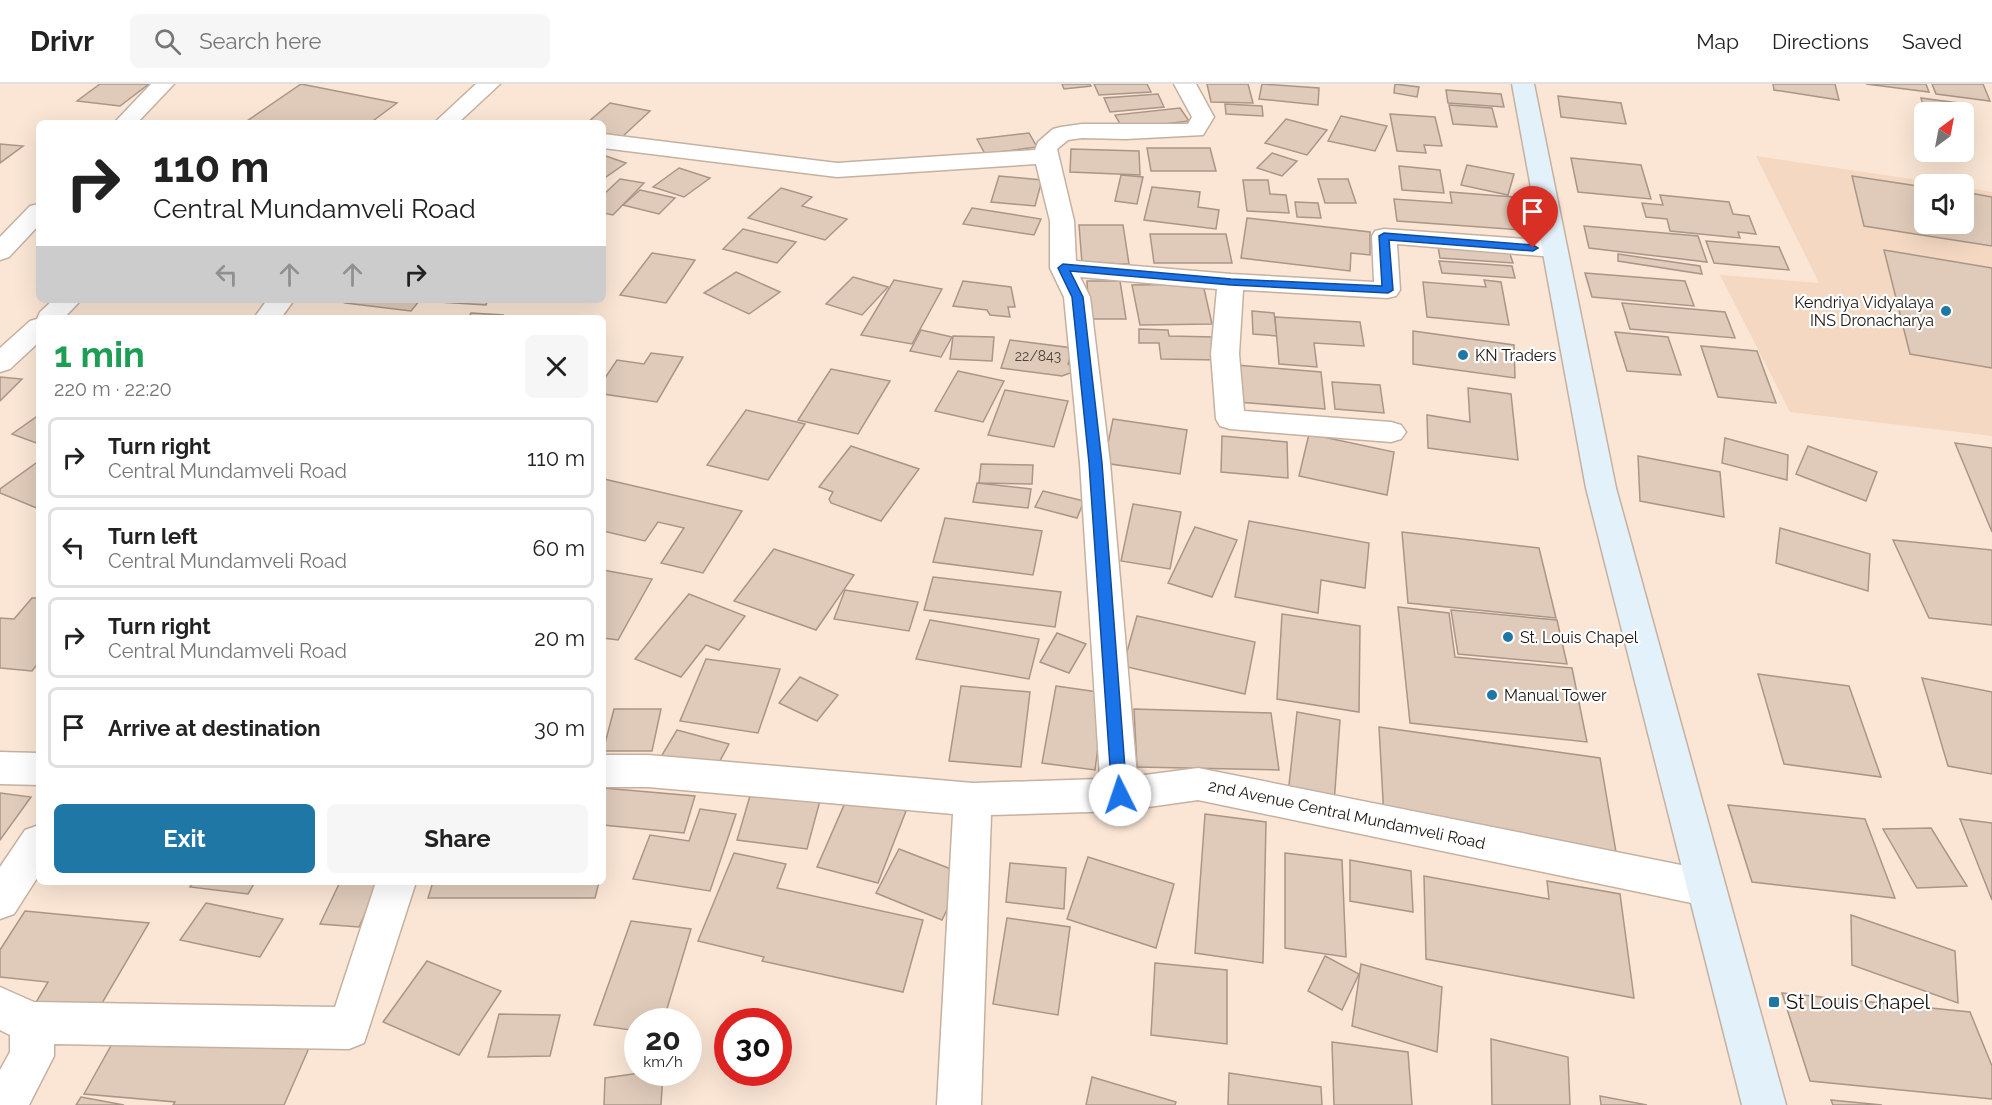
<!DOCTYPE html>
<html lang="en">
<head>
<meta charset="utf-8">
<style>
  :root { --surface:#fff; --page:#f6f6f6; --text:#222; --muted:#767676; --line:#e0e0e0; --accent:#1f77a6 }
  body { margin:0; font-family:Raleway,sans-serif; background:var(--page); color:var(--text); height:100vh; display:flex; flex-direction:column; font-size:22px; white-space:nowrap }
  * { box-sizing:border-box; margin:0 }
  p { font-size:20px; color:var(--muted) }
  .icon { flex:none; width:33px; height:33px; fill:none; stroke:currentColor; stroke-width:2; stroke-linecap:round; stroke-linejoin:round }
  .map { position:relative; flex:1; overflow:hidden }
  .drawer { position:absolute; left:36px; top:231px; width:570px; height:570px; display:flex; flex-direction:column; background:var(--surface); border-radius:9px; box-shadow:0 6px 24px #0002 }
  .drawer>* { flex:none }
  .top-card { position:absolute; left:36px; top:36px; width:570px; height:183px; border-radius:9px; box-shadow:0 6px 24px #0002; background:#fff; color:var(--text); overflow:hidden }
  .needle { width:39px; rotate:32deg }
  .controls { position:absolute; left:1914px; top:18px; display:grid; gap:12px }
  .controls a { display:grid; place-items:center; width:60px; height:60px; border-radius:9px; background:var(--surface); box-shadow:0 6px 24px #0002; font-size:30px }
  .speed { position:absolute; left:624px; top:924px; display:flex; gap:12px; font-size:30px; font-weight:700; text-align:center }
  .speed>* { display:grid; place-content:center; width:78px; height:78px; border-radius:50%; background:var(--surface); box-shadow:0 6px 24px #0002; line-height:1 }
  .speed small { font-size:15px; font-weight:400 }
  .speed .limit { border:9px solid #d22; background:#fff; color:#111 }
  .pin { position:absolute; display:grid; place-items:center; width:51px; height:51px; color:#fff; margin:-62px -26px; border-radius:50% 50% 50% 0; rotate:-45deg; box-shadow:0 0 6px #0007 }
  .pin .icon { rotate:45deg }
  .me { position:absolute; width:66px; margin:-33px; rotate:356deg; stroke-linejoin:round; filter:drop-shadow(0 0 4px #0008) }
  .turn { display:flex; align-items:center; gap:21px; height:126px; padding:0 18px; font-size:27px }
  .turn .icon { width:78px; height:78px; stroke-width:2.5 }
  .turn b { display:block; font-size:42px; line-height:51px }
  .lanes { display:flex; align-items:center; height:57px; padding:0 18px; background:#0003; justify-content:center; gap:30px; direction:ltr }
  .lanes .off { opacity:.35 }
  .round { display:grid; place-items:center; flex:none; width:63px; height:63px; border-radius:9px; background:var(--page) }
  .headline { display:flex; align-items:center; justify-content:space-between; height:102px; padding:0 18px }
  h1 { font-size:36px; font-weight:700; line-height:45px; color:#1e9e55 }
  .primary-button { display:flex; gap:12px; margin-top:auto; padding:12px 18px }
  .primary-button a { flex:1; height:69px; border-radius:9px; background:var(--accent); color:#fff; font-size:24px; font-weight:700; line-height:69px; text-align:center }
  .primary-button a+a { background:var(--page); color:var(--text) }
  ul { padding:0; list-style:none }
  li { display:flex; align-items:center; gap:18px; height:81px; margin:0 12px 9px; padding:0 6px; border:3px solid var(--line); border-radius:9px }
  li div { flex:1 }
  li b { display:block; font-size:22px }
  li em { font-style:normal }
  header { display:flex; align-items:center; gap:36px; box-sizing:border-box; height:84px; padding:0 30px; background:var(--surface); border-bottom:2px solid var(--line) }
  header strong { font-size:28px }
  nav { display:flex; gap:33px; margin-inline-start:auto; font-size:21px }
  .search { width:420px; height:54px; background:var(--page); display:flex; align-items:center; gap:15px; box-sizing:border-box; padding:0 21px; border-radius:9px; color:var(--muted); font-size:22px }
  .map>svg:first-child { display:block }
</style>
</head>
<body>
<header>
<strong>Drivr</strong>
<div class="search"><svg class="icon" aria-label="search" viewBox="0 0 24 24"><circle cx="10" cy="10" r="6"/><path d="M15 15l6 6"/></svg>Search here</div>
<nav><a>Map</a><a>Directions</a><a>Saved</a></nav>
</header>
<div class="map">
<svg width="1992" height="1021" viewBox="0 0 1992 1021">
  <rect width="100%" height="100%" fill="#fbe6d5"/>
  <path fill="#f4d8c2" d="M1756,72L1945,100H1924V140H1964V103L1992,108V352L1790,328L1720,191L1819,199Z"/>
  <g fill="#e0cbba" stroke="#a99686" stroke-width="1.5">
    <path d="M100,0H149L120,22L77,17Z"/>
    <path d="M301,0L397,19L370,39H244Z"/>
    <path d="M1062,0H1090L1091,2L1064,5Z"/>
    <path d="M1094,0H1147L1151,8L1099,11Z"/>
    <path d="M1207,0H1248L1253,19L1211,18Z"/>
    <path d="M1262,0L1319,4L1318,21L1259,15Z"/>
    <path d="M1395,0L1419,3L1417,13L1394,9Z"/>
    <path d="M1773,0H1835L1839,16L1774,6Z"/>
    <path d="M1866,0H1926L1929,8Z"/>
    <path d="M1932,0H1983L1990,17L1936,10Z"/>
    <path d="M1446,6L1501,10L1504,23L1448,19Z"/>
    <path d="M1158,10L1164,23L1110,28L1104,14Z"/>
    <path d="M1558,12L1621,19L1626,40L1561,33Z"/>
    <path d="M1921,14L1966,20L1971,34L1964,33V28H1925Z"/>
    <path d="M610,19L650,27L622,53L603,49V39H587Z"/>
    <path d="M1225,20L1262,22L1263,32L1226,30Z"/>
    <path d="M1449,21L1492,24L1497,43L1453,40Z"/>
    <path d="M1180,24L1189,37L1123,45L1115,31Z"/>
    <path d="M1390,30L1435,33L1442,62L1424,61L1426,69L1397,67Z"/>
    <path d="M1341,32L1387,42L1375,67L1328,57Z"/>
    <path d="M1286,35L1327,46L1307,71L1265,59Z"/>
    <path d="M1029,49L1037,63L985,70L977,55Z"/>
    <path d="M0,60L23,62L0,79Z"/>
    <path d="M1147,64H1210L1216,87H1151Z"/>
    <path d="M1071,65L1139,67L1140,91L1070,88Z"/>
    <path d="M1272,69L1297,77L1282,92L1257,84Z"/>
    <path d="M603,71L626,79L603,95Z"/>
    <path d="M1571,74L1641,81L1651,115L1578,108Z"/>
    <path d="M1467,81L1514,90L1508,111L1461,101Z"/>
    <path d="M1399,82L1440,86L1444,109L1402,106Z"/>
    <path d="M679,84L710,94L684,113L653,103Z"/>
    <path d="M1121,91L1143,93L1137,120L1115,117Z"/>
    <path d="M999,92L1042,96L1035,122L991,118Z"/>
    <path d="M1852,92L1924,103V140H1964V108L1992,113V162L1864,142Z"/>
    <path d="M620,95L644,99L613,131L603,129V111Z"/>
    <path d="M1318,95H1348L1356,119H1325Z"/>
    <path d="M1243,96H1268L1270,110L1286,111L1289,129L1247,127Z"/>
    <path d="M1152,103L1200,108L1198,123L1219,126L1216,145L1144,136Z"/>
    <path d="M781,104L812,113L802,122L847,135L825,156L748,134Z"/>
    <path d="M640,106L675,114L659,130L623,121Z"/>
    <path d="M1450,108L1514,113L1522,146L1397,137L1394,115L1452,119Z"/>
    <path d="M1660,111L1729,118L1733,130L1749,132L1756,150L1738,148L1740,154L1670,147L1667,135L1646,133L1642,119L1663,121Z"/>
    <path d="M1295,118L1318,119L1321,134L1297,133Z"/>
    <path d="M972,124L1041,135L1034,151L963,140Z"/>
    <path d="M1247,134L1370,148V171L1351,169L1350,187L1241,174Z"/>
    <path d="M1079,141H1123L1129,180L1082,179Z"/>
    <path d="M1584,142L1698,152L1707,178L1589,164Z"/>
    <path d="M743,145L796,158L777,179L723,165Z"/>
    <path d="M1150,150H1226L1232,179H1154Z"/>
    <path d="M1706,157L1779,163L1789,186L1714,179Z"/>
    <path d="M1438,163L1509,167L1513,179L1440,174Z"/>
    <path d="M1884,166L1992,184V284L1910,270Z"/>
    <path d="M652,169L695,176L666,219L620,211Z"/>
    <path d="M1618,170L1700,182L1702,190L1618,177Z"/>
    <path d="M1439,177L1512,182L1515,194L1442,189Z"/>
    <path d="M736,188L780,208L749,230L704,209Z"/>
    <path d="M1585,189L1685,197L1694,222L1592,213Z"/>
    <path d="M853,193L888,203L862,231L826,220Z"/>
    <path d="M894,196L942,205L912,260L861,251Z"/>
    <path d="M1484,196L1501,198L1509,241L1427,233L1423,198L1486,203Z"/>
    <path d="M963,197L1011,203L1015,223H1008L1010,233L990,231L987,226L953,222Z"/>
    <path d="M1087,197H1120L1126,235H1089Z"/>
    <path d="M1203,200L1212,240L1140,241L1132,201Z"/>
    <path d="M348,216H420L411,227L345,219Z"/>
    <path d="M442,216H488L486,221L440,218Z"/>
    <path d="M1622,219L1725,228L1735,254L1630,245Z"/>
    <path d="M1252,227L1274,229L1277,252L1253,250Z"/>
    <path d="M471,229L503,231L501,234H468Z"/>
    <path d="M1275,233L1360,238L1364,262L1314,259L1317,283L1279,280Z"/>
    <path d="M1139,245L1168,246L1169,252L1215,253L1219,276L1161,275L1159,259H1139Z"/>
    <path d="M921,246L952,253L941,273L910,267Z"/>
    <path d="M1413,247L1514,261L1515,294L1413,280Z"/>
    <path d="M1615,248L1668,253L1681,291L1627,287Z"/>
    <path d="M953,252L994,253L992,277L950,275Z"/>
    <path d="M1010,256L1073,264L1068,280L1072,283L1073,288L1062,292L1001,284Z"/>
    <path d="M1701,262L1757,267L1776,319L1718,313Z"/>
    <path d="M651,269L683,273L657,318L603,310V297L617,276L644,280Z"/>
    <path d="M1236,281L1321,288L1325,325L1237,318Z"/>
    <path d="M831,285L890,297L858,350L798,336Z"/>
    <path d="M958,287L1004,297L983,338L935,327Z"/>
    <path d="M0,293L22,295L0,317Z"/>
    <path d="M1332,298L1380,301L1384,329L1335,325Z"/>
    <path d="M1468,304L1511,310L1518,376L1428,364L1427,331L1470,338Z"/>
    <path d="M1005,306L1068,317L1054,363L988,351Z"/>
    <path d="M746,326L805,340L768,396L707,381Z"/>
    <path d="M39,331V360L12,350Z"/>
    <path d="M1113,335L1187,346L1180,390L1104,379Z"/>
    <path d="M1309,350L1394,368L1387,411L1299,392Z"/>
    <path d="M1222,352L1287,358L1288,394L1221,388Z"/>
    <path d="M1725,354L1788,371L1787,396L1722,379Z"/>
    <path d="M1955,359L1992,364V448Z"/>
    <path d="M851,362L919,385L881,437L831,419L829,415L833,408L819,403Z"/>
    <path d="M1808,362L1877,388L1866,417L1796,390Z"/>
    <path d="M1638,372L1720,388L1724,433L1640,417Z"/>
    <path d="M39,377V425L0,409V405Z"/>
    <path d="M981,380L1033,381L1032,400L979,399Z"/>
    <path d="M604,395L742,427L703,489L661,479L684,444L658,438L645,457L603,447Z"/>
    <path d="M977,399L1031,405L1028,424L973,418Z"/>
    <path d="M1043,407L1084,417L1077,434L1035,423Z"/>
    <path d="M1133,420L1181,428L1170,485L1121,477Z"/>
    <path d="M945,434L1042,447L1033,491L933,478Z"/>
    <path d="M1249,437L1369,459L1365,504L1321,496L1318,529L1235,513Z"/>
    <path d="M1195,443L1237,456L1212,513L1168,499Z"/>
    <path d="M1780,444L1870,470L1868,507L1776,479Z"/>
    <path d="M1402,448L1539,464L1556,534L1408,519Z"/>
    <path d="M1893,456L1992,466V541L1929,534Z"/>
    <path d="M774,465L854,491L816,546L734,517Z"/>
    <path d="M603,486L652,495L618,556L603,554Z"/>
    <path d="M933,493L1061,508L1055,543L924,526Z"/>
    <path d="M845,506L918,518L909,547L834,535Z"/>
    <path d="M689,510L745,532L719,566L706,561L681,593L635,575Z"/>
    <path d="M32,514H39V578L32,587L0,584V534L14,535Z"/>
    <path d="M1398,523L1449,529L1455,573L1572,584L1587,658L1410,639Z"/>
    <path d="M1451,526L1557,536L1567,580L1458,570Z"/>
    <path d="M1282,530L1360,542L1359,628L1277,615Z"/>
    <path d="M1137,532L1255,558L1245,610L1123,582Z"/>
    <path d="M930,536L1039,555L1029,595L916,575Z"/>
    <path d="M1057,549L1086,560L1069,589L1040,578Z"/>
    <path d="M706,575L780,585L758,649L680,637Z"/>
    <path d="M1758,590L1849,602L1881,693L1784,680Z"/>
    <path d="M800,593L838,611L817,637L779,619Z"/>
    <path d="M1922,594L1992,608V690L1948,682Z"/>
    <path d="M961,602L1030,608L1021,683L949,677Z"/>
    <path d="M1056,602L1105,609L1095,686L1042,679Z"/>
    <path d="M614,625H661L652,667H603Z"/>
    <path d="M1134,625L1271,629L1279,686L1137,683Z"/>
    <path d="M1297,628L1340,636L1334,720L1288,710Z"/>
    <path d="M1379,643L1600,674L1616,768L1384,734Z"/>
    <path d="M677,646L729,660L715,686L662,671Z"/>
    <path d="M603,704L695,712L684,749L603,741Z"/>
    <path d="M752,705L821,713L807,765L737,756Z"/>
    <path d="M0,709L31,713L0,756Z"/>
    <path d="M848,712L906,727L878,799L817,783Z"/>
    <path d="M1728,721L1865,735L1895,814L1752,798Z"/>
    <path d="M700,725L736,730L710,807L633,795L650,751L689,757Z"/>
    <path d="M1205,730L1266,738L1263,879L1195,869Z"/>
    <path d="M1960,735L1992,739V816Z"/>
    <path d="M1931,744L1967,802L1917,804L1883,745Z"/>
    <path d="M899,765L964,790L942,836L876,809Z"/>
    <path d="M734,769L786,780L777,804L923,836L903,908L762,877L764,873L698,857Z"/>
    <path d="M1285,769L1342,776L1346,873L1285,864Z"/>
    <path d="M1088,773L1174,800L1156,864L1067,835Z"/>
    <path d="M1350,776L1411,787L1413,828L1350,817Z"/>
    <path d="M1010,779L1066,784L1064,825L1006,818Z"/>
    <path d="M1424,792L1549,815L1547,797L1620,810L1634,914L1426,875Z"/>
    <path d="M193,798H255L248,810L190,803Z"/>
    <path d="M340,798L379,799L359,843L320,840Z"/>
    <path d="M433,798H599L595,814H428Z"/>
    <path d="M206,819L283,835L260,873L180,856Z"/>
    <path d="M25,827L149,839L98,926L35,920L48,898L0,893V866Z"/>
    <path d="M1851,831L1955,867L1958,919L1852,881Z"/>
    <path d="M1007,834L1070,843L1058,931L993,920Z"/>
    <path d="M631,837L691,845L663,938H638V947L594,941Z"/>
    <path d="M1325,872L1359,890L1342,926L1308,907Z"/>
    <path d="M427,877L501,907L459,971L383,938Z"/>
    <path d="M1155,879L1227,886V960L1151,951Z"/>
    <path d="M1361,880L1442,903L1437,968L1352,942Z"/>
    <path d="M1782,909L1970,928L1992,982V1015L1810,997Z"/>
    <path d="M499,930L560,931L550,972L488,973Z"/>
    <path d="M122,942L312,957L284,1021H173L175,1018L84,1010Z"/>
    <path d="M1491,955L1568,973L1570,1021H1492Z"/>
    <path d="M1332,958L1408,968L1412,1021H1334Z"/>
    <path d="M647,988H663L661,1021H604L605,994Z"/>
    <path d="M1229,989L1321,1003L1322,1021H1228Z"/>
    <path d="M1092,993L1176,1018L1175,1021H1086Z"/>
    <path d="M1600,1012L1647,1021H1601Z"/>
    <path d="M81,1013L124,1021H76Z"/>
    <path d="M1831,1016L1882,1021H1833Z"/>
  </g>
  <g fill="none" stroke-linecap="round" stroke-linejoin="round">
    <defs>
      <g id="street">
        <path d="M151,0H174L137,39H114Z"/>
        <path d="M476,0H500L458,39H434Z"/>
        <path d="M1174,0H1196L1214,33L1203,51L1126,55L1082,54L1068,56L1057,65L1074,137L1076,177L1231,190L1374,198L1372,152L1375,147L1384,145L1554,157L1563,160L1567,165L1563,170L1554,173L1397,160L1400,206L1396,212L1387,214L1243,206L1239,270L1244,327L1391,338L1401,341L1406,348L1401,355L1391,358L1230,345L1220,342L1216,335L1211,270L1217,205L1080,193L1090,213L1110,379L1137,692L1198,684L1706,786L1720,791L1726,804L1720,817L1706,822L1198,716L1120,727L991,731L981,1021H937L953,730L648,703H603V671H648L973,699L1100,695L1080,379L1064,213L1050,184V137L1036,80L837,93L603,64V50L837,79L1035,66L1038,58L1053,45L1061,43L1082,40H1188L1192,33Z"/>
        <path d="M39,120V141L9,173L0,176V153L30,122Z"/>
        <path d="M53,216H81L64,234H39V258L10,285L0,288V264L30,237L37,235L40,228Z"/>
        <path d="M267,216H294L281,234H254Z"/>
        <path d="M0,668L39,669V701L0,700Z"/>
        <path d="M39,741V791L14,830L0,835V783L25,746Z"/>
        <path d="M376,798H416L364,959L349,965L54,960V972L29,1021H0V986L10,968V951L0,946V903L34,918L335,923Z"/>
      </g>
      <path id="secondary" d="M1512,0H1534L1616,404L1786,1021H1742L1586,404Z"/>
    </defs>
    <use href="#street" stroke="#c5b1a1" stroke-width="3"/>
    <use href="#secondary" stroke="#c5b1a1" stroke-width="3"/>
    <use href="#street" fill="#fff" fill-rule="evenodd"/>
    <use href="#secondary" fill="#e3f1fa" fill-rule="evenodd"/>
  </g>
  <path fill="#1a73e8" stroke="#114b97" stroke-width="1.5" d="M1384,149L1533,161L1538,164L1533,167L1389,156L1393,206L1388,209L1231,201L1070,187L1083,213L1102,379L1127,711L1125,715L1120,717L1114,715L1112,711L1089,379L1072,213L1058,184L1063,180L1231,195L1382,202L1379,152Z"/>
  <g fill="#1f77a6" stroke="#fff" stroke-width="2">
    <circle cx="1946" cy="227" r="6"/>
    <circle cx="1463" cy="271" r="6"/>
    <circle cx="1508" cy="553" r="6"/>
    <circle cx="1492" cy="611" r="6"/>
    <rect x="1768" y="912" width="12" height="12" rx="3"/>
  </g>
  <g text-anchor="middle" stroke-width="4.5" stroke-linejoin="round" paint-order="stroke">
    <g font-size="14" fill="#4d423a">
      <text x="1038" y="277">22/843</text>
    </g>
    <g font-size="16" fill="#1c150f" stroke="#fff" text-anchor="start">
      <text x="1934" y="224" text-anchor="end">Kendriya Vidyalaya<tspan x="1934" dy="18">INS Dronacharya</tspan></text>
      <text x="1475" y="277">KN Traders</text>
      <text x="1520" y="559">St. Louis Chapel</text>
      <text x="1504" y="617">Manual Tower</text>
    </g>
    <g font-size="16" fill="#1c150f" stroke="#fff">
      <text transform="translate(1347 730) rotate(12)" y="6">2nd Avenue Central Mundamveli Road</text>
    </g>
    <g font-size="20" fill="#1c150f" stroke="#fff" text-anchor="start">
      <text x="1786" y="925">St Louis Chapel</text>
    </g>
  </g>
</svg>
<div class="controls">
<a><svg class="needle" viewBox="-14 -14 28 28"><path d="M0-13l5 13h-10z" fill="#e53935"/><path d="M0 13l5-13h-10z" fill="#767676"/></svg></a>
<a><svg class="icon" aria-label="sound" viewBox="0 0 24 24"><path d="M4 9h4l5-4v14l-5-4H4zM17 9q2 3 0 6"/></svg></a>
</div>
<div class="speed"><div>20<small>km/h</small></div><div class="limit">30</div></div>
<div class="pin" style="left:1533px;top:164px;background:#d93025"><svg class="icon" aria-label="arrive" viewBox="0 0 24 24"><path d="M6 21V4h12l-3 4 3 4H6"/></svg></div>
<svg class="me" style="left:1120px;top:711px" viewBox="-20 -20 40 40"><circle r="19" fill="#fff"/><path d="M0-13L10 11 0 6-10 11z" fill="#1a73e8"/></svg>
<div class="top-card">
<div class="turn"><svg class="icon" aria-label="right" viewBox="0 0 24 24"><path d="M7 20v-9h11M14 6l5 5-5 5"/></svg><div><b>110 m</b>Central Mundamveli Road</div></div>
<div class="lanes"><svg class="icon off" aria-label="left" viewBox="0 0 24 24"><path d="M17 20v-9H6M10 6l-5 5 5 5"/></svg><svg class="icon off" aria-label="ahead" viewBox="0 0 24 24"><path d="M12 20V5M6 11l6-6 6 6"/></svg><svg class="icon off" aria-label="ahead" viewBox="0 0 24 24"><path d="M12 20V5M6 11l6-6 6 6"/></svg><svg class="icon" aria-label="right" viewBox="0 0 24 24"><path d="M7 20v-9h11M14 6l5 5-5 5"/></svg></div>
</div>
<section class="drawer">
<div class="headline"><div><h1>1 min</h1><p>220 m · 22:20</p></div><a class="round"><svg class="icon" aria-label="close" viewBox="0 0 24 24"><path d="M6 6l12 12M18 6L6 18"/></svg></a></div>
<ul>
<li><svg class="icon" aria-label="right" viewBox="0 0 24 24"><path d="M7 20v-9h11M14 6l5 5-5 5"/></svg><div><b>Turn right</b><p>Central Mundamveli Road</p></div><em>110 m</em></li>
<li><svg class="icon" aria-label="left" viewBox="0 0 24 24"><path d="M17 20v-9H6M10 6l-5 5 5 5"/></svg><div><b>Turn left</b><p>Central Mundamveli Road</p></div><em>60 m</em></li>
<li><svg class="icon" aria-label="right" viewBox="0 0 24 24"><path d="M7 20v-9h11M14 6l5 5-5 5"/></svg><div><b>Turn right</b><p>Central Mundamveli Road</p></div><em>20 m</em></li>
<li><svg class="icon" aria-label="arrive" viewBox="0 0 24 24"><path d="M6 21V4h12l-3 4 3 4H6"/></svg><div><b>Arrive at destination</b></div><em>30 m</em></li>
</ul>
<div class="primary-button"><a>Exit</a><a>Share</a></div>
</section>
</div>
</body>
</html>
